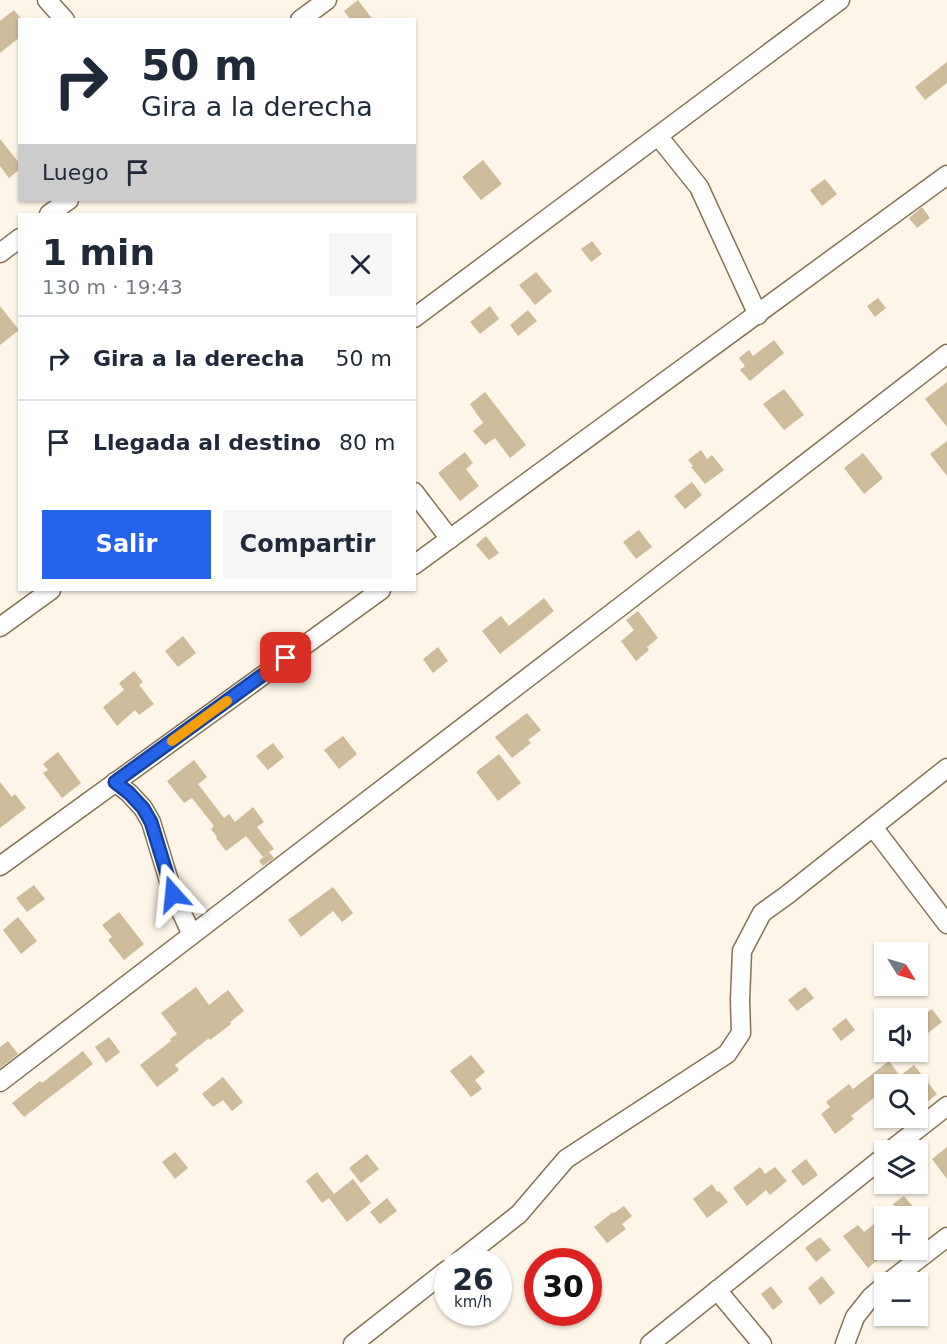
<!DOCTYPE html>
<html lang="es">
<head>
<meta charset="utf-8">
<style>
  :root { --surface:#fff; --page:#f6f6f7; --text:#1f2937; --muted:#747a83; --line:#e0e1e3; --accent:#2563eb }
  body { margin:0; font-family:"DejaVu Sans",sans-serif; background:var(--page); color:var(--text); height:100vh; display:flex; flex-direction:column; font-size:22px; white-space:nowrap }
  * { box-sizing:border-box; margin:0 }
  p { font-size:20px; color:var(--muted) }
  .icon { flex:none; width:33px; height:33px; fill:none; stroke:currentColor; stroke-width:2; stroke-linecap:round; stroke-linejoin:round }
  .map { position:relative; flex:1; overflow:hidden }
  .panel { position:absolute; left:18px; top:213px; width:398px; height:378px; display:flex; flex-direction:column; background:var(--surface); border-radius:0px; box-shadow:0 2px 4px #0004 }
  .panel>* { flex:none }
  .banner { position:absolute; left:18px; top:18px; width:398px; height:183px; border-radius:0px; box-shadow:0 2px 4px #0004; background:#fff; color:var(--text); overflow:hidden }
  .needle { width:39px; rotate:127deg }
  .buttons { position:absolute; left:874px; top:942px; display:grid; gap:12px }
  .buttons a { display:grid; place-items:center; width:54px; height:54px; border-radius:0px; background:var(--surface); box-shadow:0 2px 4px #0004; font-size:30px }
  .speed { position:absolute; left:434px; top:1248px; display:flex; gap:12px; font-size:30px; font-weight:700; text-align:center }
  .speed>* { display:grid; place-content:center; width:78px; height:78px; border-radius:50%; background:var(--surface); box-shadow:0 2px 4px #0004; line-height:1 }
  .speed small { font-size:15px; font-weight:400 }
  .speed .limit { border:9px solid #d22; background:#fff; color:#111 }
  .pin { position:absolute; display:grid; place-items:center; width:51px; height:51px; color:#fff; margin:-26px; border-radius:12px; box-shadow:0 3px 9px #0006 }
  .me { position:absolute; width:66px; margin:-33px; rotate:342deg; stroke-linejoin:round; filter:drop-shadow(0 0 4px #0008) }
  .turn { display:flex; align-items:center; gap:21px; height:126px; padding:0 24px; font-size:27px }
  .turn .icon { width:78px; height:78px; stroke-width:2.5 }
  .turn b { display:block; font-size:42px; line-height:51px }
  .then { display:flex; align-items:center; height:57px; padding:0 24px; background:#0003; gap:12px; font-size:22px }
  .round { display:grid; place-items:center; flex:none; width:63px; height:63px; border-radius:0px; background:var(--page) }
  .summary { display:flex; align-items:center; justify-content:space-between; height:102px; padding:0 24px }
  h1 { font-size:36px; font-weight:700; line-height:45px }
  .action { display:flex; gap:12px; margin-top:auto; padding:12px 24px }
  .action a { flex:1; height:69px; border-radius:0px; background:var(--accent); color:#fff; font-size:24px; font-weight:700; line-height:69px; text-align:center }
  .action a+a { background:var(--page); color:var(--text) }
  ul { padding:0; list-style:none }
  li { display:flex; align-items:center; gap:18px; height:84px; padding:0 24px; border-top:2px solid var(--line) }
  li div { flex:1 }
  li b { display:block; font-size:22px }
  li em { font-style:normal }
  .map>svg:first-child { display:block }
</style>
</head>
<body>
<div class="map">
<svg width="947" height="1344" viewBox="0 0 947 1344">
  <rect width="100%" height="100%" fill="#fdf5e7"/>
  <g fill="#cdbb99">
    <path d="M358,0L373,20H351L344,11Z"/>
    <path d="M14,10L20,17V37L0,53V21Z"/>
    <path d="M947,62V83L925,100L915,87Z"/>
    <path d="M0,139L20,164V169L9,178L0,166Z"/>
    <path d="M483,160L502,184L481,200L462,177Z"/>
    <path d="M825,179L837,194L822,206L810,190Z"/>
    <path d="M922,207L930,218L917,228L909,218Z"/>
    <path d="M592,241L602,254L591,262L581,249Z"/>
    <path d="M536,272L552,291L535,305L519,285Z"/>
    <path d="M878,298L886,308L875,317L867,306Z"/>
    <path d="M0,306L19,330L0,345Z"/>
    <path d="M490,306L499,319L480,334L470,322Z"/>
    <path d="M528,310L537,321L518,336L510,325Z"/>
    <path d="M774,340L784,353L750,381L740,370L745,366L739,358L749,350L753,356Z"/>
    <path d="M947,382V427L925,399Z"/>
    <path d="M784,389L804,415L784,430L763,404Z"/>
    <path d="M485,392L526,445L510,458L495,438L485,445L473,431L483,423L470,404Z"/>
    <path d="M947,441V476L930,454Z"/>
    <path d="M701,450L707,459L712,455L724,470L705,484L691,467L693,466L688,460Z"/>
    <path d="M465,452L473,463L466,469L479,486L460,501L438,473Z"/>
    <path d="M863,453L883,478L864,494L844,468Z"/>
    <path d="M692,482L702,495L685,509L674,496Z"/>
    <path d="M639,530L652,547L636,559L623,542Z"/>
    <path d="M486,536L499,553L489,560L476,545Z"/>
    <path d="M544,598L554,611L500,654L482,631L501,616L509,626Z"/>
    <path d="M638,611L658,638L647,647L649,650L636,661L621,641L634,630L626,620Z"/>
    <path d="M183,636L196,653L178,667L165,651Z"/>
    <path d="M438,647L448,661L433,673L423,659Z"/>
    <path d="M134,671L143,682L139,685L154,704L139,715L135,710L117,726L103,707L124,690L119,683Z"/>
    <path d="M527,713L541,730L528,740L531,743L512,758L495,737Z"/>
    <path d="M343,736L357,754L339,769L324,750Z"/>
    <path d="M273,743L284,757L268,770L256,756Z"/>
    <path d="M58,752L81,783L62,798L43,773L48,770L43,764Z"/>
    <path d="M499,754L521,783L498,801L476,772Z"/>
    <path d="M194,760L207,777L198,784L224,818L229,814L235,822L253,807L264,822L257,827L274,849L269,852L274,858L263,866L259,861L268,853L263,857L246,836L226,851L216,838L217,837L211,829L214,826L192,798L184,803L167,781Z"/>
    <path d="M0,782L12,797L15,794L26,808L0,828Z"/>
    <path d="M34,885L45,899L27,912L16,898Z"/>
    <path d="M333,887L353,913L342,922L333,911L301,937L288,920Z"/>
    <path d="M119,912L144,944L124,960L108,940L112,937L102,925Z"/>
    <path d="M18,917L37,941L21,954L3,930Z"/>
    <path d="M196,987L209,1005L228,990L244,1011L230,1022L231,1024L222,1031L210,1040L209,1038L175,1065L179,1070L157,1087L140,1065L171,1041L170,1039L177,1034L161,1013Z"/>
    <path d="M805,987L814,998L797,1011L788,1000Z"/>
    <path d="M932,1009L942,1022L918,1041V1020Z"/>
    <path d="M846,1018L855,1030L841,1041L832,1029Z"/>
    <path d="M109,1037L120,1052L106,1063L95,1047Z"/>
    <path d="M8,1041L18,1054L0,1068V1047Z"/>
    <path d="M83,1051L93,1064L24,1117L12,1103L40,1081L42,1083Z"/>
    <path d="M471,1055L485,1072L475,1080L482,1089L471,1097L450,1071Z"/>
    <path d="M889,1061L900,1076L914,1065L937,1094L918,1110V1084H885V1089L851,1116L854,1119L835,1134L821,1114L830,1107L826,1102L849,1084L853,1089Z"/>
    <path d="M223,1077L243,1102L232,1111L223,1100L213,1107L202,1094Z"/>
    <path d="M947,1147V1179L932,1159Z"/>
    <path d="M175,1152L188,1168L175,1179L162,1162Z"/>
    <path d="M367,1154L379,1169L361,1183L349,1168Z"/>
    <path d="M806,1159L818,1175L803,1186L791,1171Z"/>
    <path d="M760,1167L765,1174L775,1167L787,1181L770,1195L766,1190L747,1206L733,1188Z"/>
    <path d="M317,1172L334,1194L353,1179L371,1203L347,1222L329,1198L322,1203L306,1181Z"/>
    <path d="M712,1184L717,1192L719,1191L728,1202L707,1218L693,1199Z"/>
    <path d="M904,1196L921,1216H885V1246L876,1251L881,1257L868,1268L843,1236L858,1225L864,1232L895,1207L893,1204Z"/>
    <path d="M387,1198L397,1211L380,1224L370,1212Z"/>
    <path d="M624,1206L632,1216L622,1224L626,1229L607,1243L594,1227L613,1212L614,1213Z"/>
    <path d="M820,1237L831,1250L816,1262L805,1248Z"/>
    <path d="M822,1276L835,1293L820,1305L808,1288Z"/>
    <path d="M771,1286L783,1302L773,1310L761,1294Z"/>
  </g>
  <g fill="none" stroke-linecap="round" stroke-linejoin="round">
    <defs>
      <g id="minor">
        <path d="M47,0L65,20"/>
        <path d="M300,20L327,0"/>
        <path d="M658,136L699,187L758,315"/>
        <path d="M49,214L69,200"/>
        <path d="M0,253L20,238"/>
        <path d="M414,318L840,0"/>
        <path d="M414,492L450,539"/>
        <path d="M414,565L947,175"/>
        <path d="M0,627L51,590"/>
        <path d="M115,782L129,793L143,808L151,822L173,894L192,935"/>
        <path d="M873,827L947,924"/>
        <path d="M0,866L381,590"/>
        <path d="M0,1082L620,607L947,354"/>
        <path d="M891,1150L947,1106"/>
        <path d="M458,1262L519,1214L566,1159L727,1054L741,1033L740,1000L742,951L762,913L787,895L947,768"/>
        <path d="M889,1282L947,1237"/>
        <path d="M717,1290L762,1344"/>
        <path d="M353,1344L447,1270"/>
        <path d="M650,1344L885,1156"/>
        <path d="M845,1344L855,1317L871,1297L885,1285"/>
      </g>
    </defs>
    <use href="#minor" stroke="#847354" stroke-width="21"/>
    <use href="#minor" stroke="#fff" stroke-width="18"/>
  </g>
  <g fill="none" stroke-linecap="round" stroke-linejoin="round">
    <defs>
      <path id="route" d="M173,894L151,822L143,808L129,793L115,782L286,658"/>
    </defs>
    <use href="#route" stroke="#184099" stroke-width="15"/>
    <use href="#route" stroke="#2563eb" stroke-width="10"/>
    <path stroke="#f59e0b" stroke-width="10" d="M172,741L227,701"/>
  </g>
</svg>
<div class="buttons">
<a><svg class="needle" viewBox="-14 -14 28 28"><path d="M0-13l5 13h-10z" fill="#e53935"/><path d="M0 13l5-13h-10z" fill="#747a83"/></svg></a>
<a><svg class="icon" aria-label="sound" viewBox="0 0 24 24"><path d="M4 9h4l5-4v14l-5-4H4zM17 9q2 3 0 6"/></svg></a>
<a><svg class="icon" aria-label="search" viewBox="0 0 24 24"><circle cx="10" cy="10" r="6"/><path d="M15 15l6 6"/></svg></a>
<a><svg class="icon" aria-label="layers" viewBox="0 0 24 24"><path d="M12 4l9 5-9 5-9-5zM3 14l9 5 9-5"/></svg></a>
<a>+</a>
<a>−</a>
</div>
<div class="speed"><div>26<small>km/h</small></div><div class="limit">30</div></div>
<div class="pin" style="left:286px;top:658px;background:#d93025"><svg class="icon" aria-label="arrive" viewBox="0 0 24 24"><path d="M6 21V4h12l-3 4 3 4H6"/></svg></div>
<svg class="me" style="left:173px;top:894px" viewBox="-20 -20 40 40"><path d="M0-17L14 15 0 8-14 15z" fill="#2563eb" stroke="#fff" stroke-width="4"/></svg>
<div class="banner">
<div class="turn"><svg class="icon" aria-label="right" viewBox="0 0 24 24"><path d="M7 20v-9h11M14 6l5 5-5 5"/></svg><div><b>50 m</b>Gira a la derecha</div></div>
<div class="then">Luego<svg class="icon" aria-label="arrive" viewBox="0 0 24 24"><path d="M6 21V4h12l-3 4 3 4H6"/></svg></div>
</div>
<section class="panel">
<div class="summary"><div><h1>1 min</h1><p>130 m · 19:43</p></div><a class="round"><svg class="icon" aria-label="close" viewBox="0 0 24 24"><path d="M6 6l12 12M18 6L6 18"/></svg></a></div>
<ul>
<li><svg class="icon" aria-label="right" viewBox="0 0 24 24"><path d="M7 20v-9h11M14 6l5 5-5 5"/></svg><div><b>Gira a la derecha</b></div><em>50 m</em></li>
<li><svg class="icon" aria-label="arrive" viewBox="0 0 24 24"><path d="M6 21V4h12l-3 4 3 4H6"/></svg><div><b>Llegada al destino</b></div><em>80 m</em></li>
</ul>
<div class="action"><a>Salir</a><a>Compartir</a></div>
</section>
</div>
</body>
</html>
